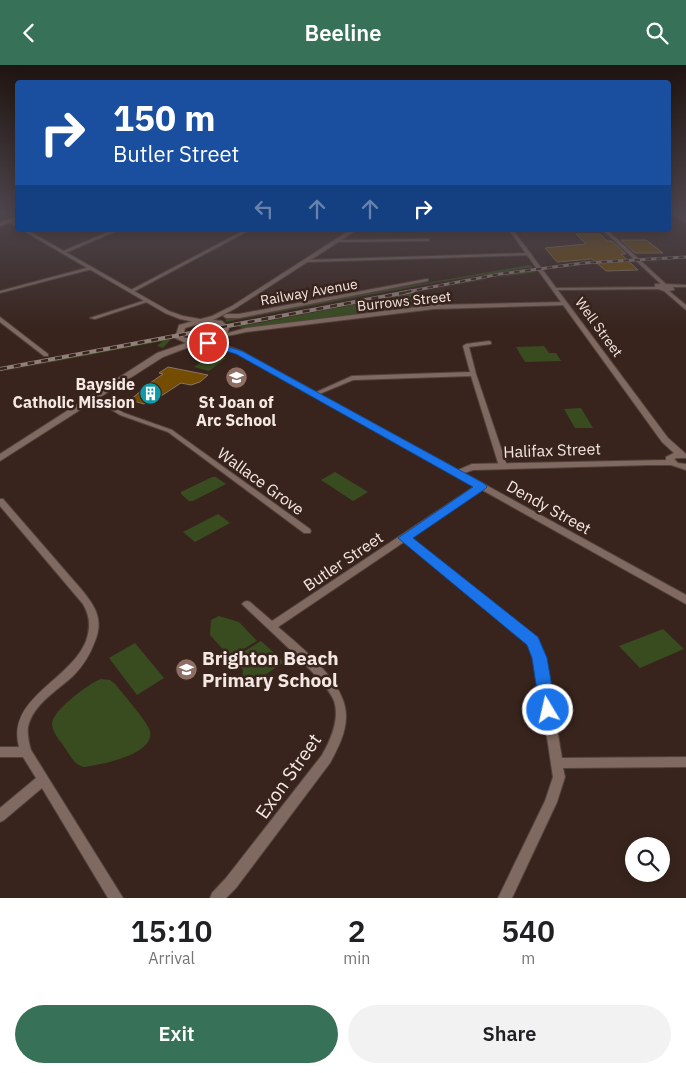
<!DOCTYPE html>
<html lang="en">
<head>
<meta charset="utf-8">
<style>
  :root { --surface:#fff; --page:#f2f2f2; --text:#202124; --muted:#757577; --accent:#377157 }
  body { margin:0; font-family:"IBM Plex Sans",sans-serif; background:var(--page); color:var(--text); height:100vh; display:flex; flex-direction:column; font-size:19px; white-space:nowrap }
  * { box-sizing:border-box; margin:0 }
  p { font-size:16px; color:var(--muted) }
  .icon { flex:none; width:28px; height:28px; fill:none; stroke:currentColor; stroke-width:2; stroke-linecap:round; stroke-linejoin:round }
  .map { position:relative; height:833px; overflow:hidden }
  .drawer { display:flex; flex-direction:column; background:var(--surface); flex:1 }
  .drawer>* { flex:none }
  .guide { position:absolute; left:15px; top:15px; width:656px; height:152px; border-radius:5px; box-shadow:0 2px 12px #0003; background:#1a4fa0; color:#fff; overflow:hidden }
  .fabs { position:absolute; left:625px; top:772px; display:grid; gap:10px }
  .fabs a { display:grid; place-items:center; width:45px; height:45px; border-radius:50%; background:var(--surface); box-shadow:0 2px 12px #0003; font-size:25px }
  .pin { position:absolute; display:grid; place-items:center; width:42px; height:42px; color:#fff; margin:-21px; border:2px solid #fff; border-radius:50%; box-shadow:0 1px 5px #0007 }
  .me { position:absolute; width:55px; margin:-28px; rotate:351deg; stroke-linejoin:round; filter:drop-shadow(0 0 4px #0008) }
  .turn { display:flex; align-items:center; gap:18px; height:105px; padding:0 15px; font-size:22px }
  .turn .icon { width:65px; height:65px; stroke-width:2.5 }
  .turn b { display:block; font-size:35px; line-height:42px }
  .lanes { display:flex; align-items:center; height:48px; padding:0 15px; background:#0003; justify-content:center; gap:25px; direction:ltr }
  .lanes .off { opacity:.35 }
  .eta { display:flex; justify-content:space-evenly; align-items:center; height:85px; text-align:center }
  .eta b { font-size:30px; font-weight:600; line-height:35px }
  .cta { display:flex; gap:10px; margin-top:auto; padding:10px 15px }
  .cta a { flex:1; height:58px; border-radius:30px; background:var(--accent); color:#fff; font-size:20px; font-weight:600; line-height:58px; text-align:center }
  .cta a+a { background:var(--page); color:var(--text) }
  header { display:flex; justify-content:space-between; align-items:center; height:65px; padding:0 15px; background:var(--accent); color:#fff; font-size:22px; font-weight:600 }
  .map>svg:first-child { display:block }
</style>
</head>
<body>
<header><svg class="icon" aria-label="back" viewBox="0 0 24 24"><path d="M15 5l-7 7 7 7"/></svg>Beeline<svg class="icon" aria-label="search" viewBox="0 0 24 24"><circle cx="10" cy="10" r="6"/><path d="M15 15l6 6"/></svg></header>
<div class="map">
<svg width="686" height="833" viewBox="0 0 686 833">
  <rect width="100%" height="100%" fill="#38241d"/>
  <g fill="#384c20">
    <path d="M529,200L533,202L433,218L225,257L227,253Z"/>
    <path d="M535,205L536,207L479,215L420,227L426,240L245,263L237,262Z"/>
    <path d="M173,272L163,283L157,281L163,276L0,307Z"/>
    <path d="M544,281L549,288H556L561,296L525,297L516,282Z"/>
    <path d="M212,290L226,293L209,306L194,302Z"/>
    <path d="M581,343L593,363H575L564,344Z"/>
    <path d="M335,407L368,427L353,436L321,415Z"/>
    <path d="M212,412H216L226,419L193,436H189L181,429V427Z"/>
    <path d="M218,449L230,458L195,477L183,467Z"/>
    <path d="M219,551L239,557L257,576L230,592L210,570L211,555Z"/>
    <path d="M663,564L684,584L640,603L619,581Z"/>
    <path d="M261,576L284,597L259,614H242L243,605L232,594Z"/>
    <path d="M135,578L164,613L137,630L109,593Z"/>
    <path d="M101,614L110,615L115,619C123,629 147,656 150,666C156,689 100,700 84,702C74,700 71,691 65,683C61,677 52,667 52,659C52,646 89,618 101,614Z"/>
  </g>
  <g fill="#744c02" stroke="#857764">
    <path d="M576,169H600L607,176H612L626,189H621L638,205L606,206L592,194L557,197L545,183L586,179Z"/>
    <path d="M621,175H646L663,188H635Z"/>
    <path d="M168,302L208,310L200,317L191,320L181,318L158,333L154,332L144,339L130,335L142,325H140L163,309L159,308Z"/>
  </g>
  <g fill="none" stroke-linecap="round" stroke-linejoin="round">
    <defs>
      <g id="minor">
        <path d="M672,148H677L686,155V158Z"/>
        <path d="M113,165H119L65,188L61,187Z"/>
        <path d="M245,165H250L133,227L129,226Z"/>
        <path d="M603,165H607L666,219L686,220V222H673L674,224V225L669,226L686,240V245L664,226L658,224L553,225V223H555L655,222V219H661Z"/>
        <path d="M428,174H429V176L337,177L335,176L337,175Z"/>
        <path d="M529,188H531V190L306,197L304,196L306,195Z"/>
        <path d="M90,202H92V204L0,228V226Z"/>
        <path d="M426,214H428V216L239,253H226L223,251L226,249H239Z"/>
        <path d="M146,235L150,236L95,254L90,253Z"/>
        <path d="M565,237L567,238V240L434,244L246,267L223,272L220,270L246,263L434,240Z"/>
        <path d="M0,252L48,289V291H44L0,257Z"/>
        <path d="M489,276L491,277V279L469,282L476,309L507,401L506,403H503L499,401L471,311L353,315L317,330H313L312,329L352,311L470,307L463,281L466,279Z"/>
        <path d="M94,330L124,348L172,365L310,464L311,466L310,468H304L168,367L120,350L92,333V331Z"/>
        <path d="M478,419H481L485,421L410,473L536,573L545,593L562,693L686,692V702L563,703L565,712L557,737L512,833H498L545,736L553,712L535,593L529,578L525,574L404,477L278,562C302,583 346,617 346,651C346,668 338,683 330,698L236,823L226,833H210L212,828L226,813L322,690C331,674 340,654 334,636C330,626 322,618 316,611C293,586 268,564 244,541L242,539L244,537L247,536L250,537L272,556Z"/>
        <path d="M0,434H3L81,524C95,541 104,554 95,576C90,590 83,601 73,611C57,626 33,639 28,662C27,670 29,678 31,685L123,833H108L42,723L4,755L0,757V743L36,713L23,692H0V682H19C6,633 70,616 86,576C91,562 90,551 83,539L0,441Z"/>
      </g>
      <g id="tertiary">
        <path d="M6,155L18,159V162L6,157Z"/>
        <path d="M22,165H27L169,246L183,251L200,254L203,256L200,258L180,254L165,248Z"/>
        <path d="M509,165H513L668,373L686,389V393H677L674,394L678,398L686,399V405L671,400H650L473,405L464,408L686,530V539L237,288L218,282L200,279L197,277C206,272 231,282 241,286L458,405L472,399L666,395V392L674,388L662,377Z"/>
      </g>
      <path id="secondary" d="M350,165H357L236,243L213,255L222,256L229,263L226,272L215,276L197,279L163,292L0,396V389L157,288L186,278L175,273L179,260L212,251L232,241ZM202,258L218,259L221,263L220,269C208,275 195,277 183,272L185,263Z"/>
      <path id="primary" d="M18,151V155L0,161V157Z"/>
    </defs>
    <use href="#minor" stroke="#52423c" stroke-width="2"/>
    <use href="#tertiary" stroke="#52423c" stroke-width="2"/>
    <use href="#secondary" stroke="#52423c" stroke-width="2"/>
    <use href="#primary" stroke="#52423c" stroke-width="3"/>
    <use href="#minor" fill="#806960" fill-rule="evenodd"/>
    <use href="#tertiary" fill="#806960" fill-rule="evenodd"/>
    <use href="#secondary" fill="#806960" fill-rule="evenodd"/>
    <use href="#primary" fill="#bc8164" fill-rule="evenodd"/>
    <defs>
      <path id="rail-far1" d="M406,227L500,209L584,198L686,192"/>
      <path id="rail" d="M0,304L413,226"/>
    </defs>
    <use href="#rail-far1" stroke="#91807a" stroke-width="3"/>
    <use href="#rail" stroke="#91807a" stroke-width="4"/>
    <use href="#rail-far1" stroke="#38241d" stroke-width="2" stroke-dasharray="5.5" stroke-linecap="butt"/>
    <use href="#rail" stroke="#38241d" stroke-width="2.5" stroke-dasharray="7" stroke-linecap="butt"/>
  </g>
  <linearGradient id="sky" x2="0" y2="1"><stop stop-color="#1f1410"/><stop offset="0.56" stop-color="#4d454c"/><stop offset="1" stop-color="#4d454c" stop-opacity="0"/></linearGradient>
  <rect width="686" height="265" fill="url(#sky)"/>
  <path fill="#1a73e8" stroke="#114b97" d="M208,276L242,286L485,419L487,422L485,424L413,473L538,572L547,593L556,645L554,650L548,652L543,650L540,645L532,593L527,580L398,473L473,422L236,289L205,280L204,278Z"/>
  <defs>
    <symbol id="school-disc" viewBox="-11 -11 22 22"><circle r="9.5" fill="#8d6e63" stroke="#38241d"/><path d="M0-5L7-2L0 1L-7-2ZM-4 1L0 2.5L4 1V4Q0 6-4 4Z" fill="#fff"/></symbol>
    <symbol id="building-disc" viewBox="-11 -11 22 22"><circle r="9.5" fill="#0f9aa8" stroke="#38241d"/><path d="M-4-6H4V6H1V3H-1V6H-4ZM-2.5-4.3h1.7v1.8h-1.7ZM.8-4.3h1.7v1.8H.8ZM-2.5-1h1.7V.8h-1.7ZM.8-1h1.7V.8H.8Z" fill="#fff"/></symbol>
  </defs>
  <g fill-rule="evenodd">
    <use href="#school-disc" x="224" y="300" width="25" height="25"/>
    <use href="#building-disc" x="138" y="316" width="25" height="25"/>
    <use href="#school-disc" x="174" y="592" width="25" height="25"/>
  </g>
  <g text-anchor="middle" stroke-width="5" stroke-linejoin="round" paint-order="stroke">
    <g font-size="14" fill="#f5e8e3" stroke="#38241d">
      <text transform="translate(309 227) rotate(-10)" y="5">Railway Avenue</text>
      <text transform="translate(404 236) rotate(-6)" y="5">Burrows Street</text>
      <text transform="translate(599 262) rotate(54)" y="5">Well Street</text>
    </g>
    <g font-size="16" font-weight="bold" fill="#f5e8e3" stroke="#38241d" text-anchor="end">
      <text x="135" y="325">Bayside<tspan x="135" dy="18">Catholic Mission</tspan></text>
      <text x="236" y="343" text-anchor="middle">St Joan of<tspan x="236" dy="18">Arc School</tspan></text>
    </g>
    <g font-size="16" fill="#f5e8e3" stroke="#38241d">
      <text transform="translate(552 385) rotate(-2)" y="6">Halifax Street</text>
      <text transform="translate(261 416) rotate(36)" y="6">Wallace Grove</text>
      <text transform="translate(549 442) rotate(29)" y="6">Dendy Street</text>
      <text transform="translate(343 496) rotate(-34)" y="6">Butler Street</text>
    </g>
    <g font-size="19" font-weight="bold" fill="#f5e8e3" stroke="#38241d" text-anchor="start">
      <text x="202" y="600">Brighton Beach<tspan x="202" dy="22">Primary School</tspan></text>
    </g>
    <g font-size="19" fill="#f5e8e3" stroke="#38241d">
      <text transform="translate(288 711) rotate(-55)" y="7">Exon Street</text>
    </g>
  </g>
</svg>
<div class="fabs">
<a><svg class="icon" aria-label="search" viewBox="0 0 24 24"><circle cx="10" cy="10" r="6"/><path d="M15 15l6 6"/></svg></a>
</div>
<div class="pin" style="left:208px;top:278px;background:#d93025"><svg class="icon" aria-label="arrive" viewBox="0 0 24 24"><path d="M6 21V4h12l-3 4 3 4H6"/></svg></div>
<svg class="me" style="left:548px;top:645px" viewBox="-20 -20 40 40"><circle r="17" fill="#1a73e8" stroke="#fff" stroke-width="3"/><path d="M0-11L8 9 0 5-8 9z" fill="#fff"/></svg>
<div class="guide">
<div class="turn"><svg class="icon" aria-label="right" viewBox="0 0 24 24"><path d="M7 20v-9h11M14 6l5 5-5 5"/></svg><div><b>150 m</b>Butler Street</div></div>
<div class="lanes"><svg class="icon off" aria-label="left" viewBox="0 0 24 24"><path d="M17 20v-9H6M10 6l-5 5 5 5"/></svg><svg class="icon off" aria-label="ahead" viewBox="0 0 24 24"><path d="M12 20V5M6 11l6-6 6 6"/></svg><svg class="icon off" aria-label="ahead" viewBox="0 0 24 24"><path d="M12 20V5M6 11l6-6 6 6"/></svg><svg class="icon" aria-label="right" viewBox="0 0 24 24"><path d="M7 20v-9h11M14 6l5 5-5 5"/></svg></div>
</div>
</div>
<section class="drawer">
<div class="eta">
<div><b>15:10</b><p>Arrival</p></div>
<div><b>2</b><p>min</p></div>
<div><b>540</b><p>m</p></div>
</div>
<div class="cta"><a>Exit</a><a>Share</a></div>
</section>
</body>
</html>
